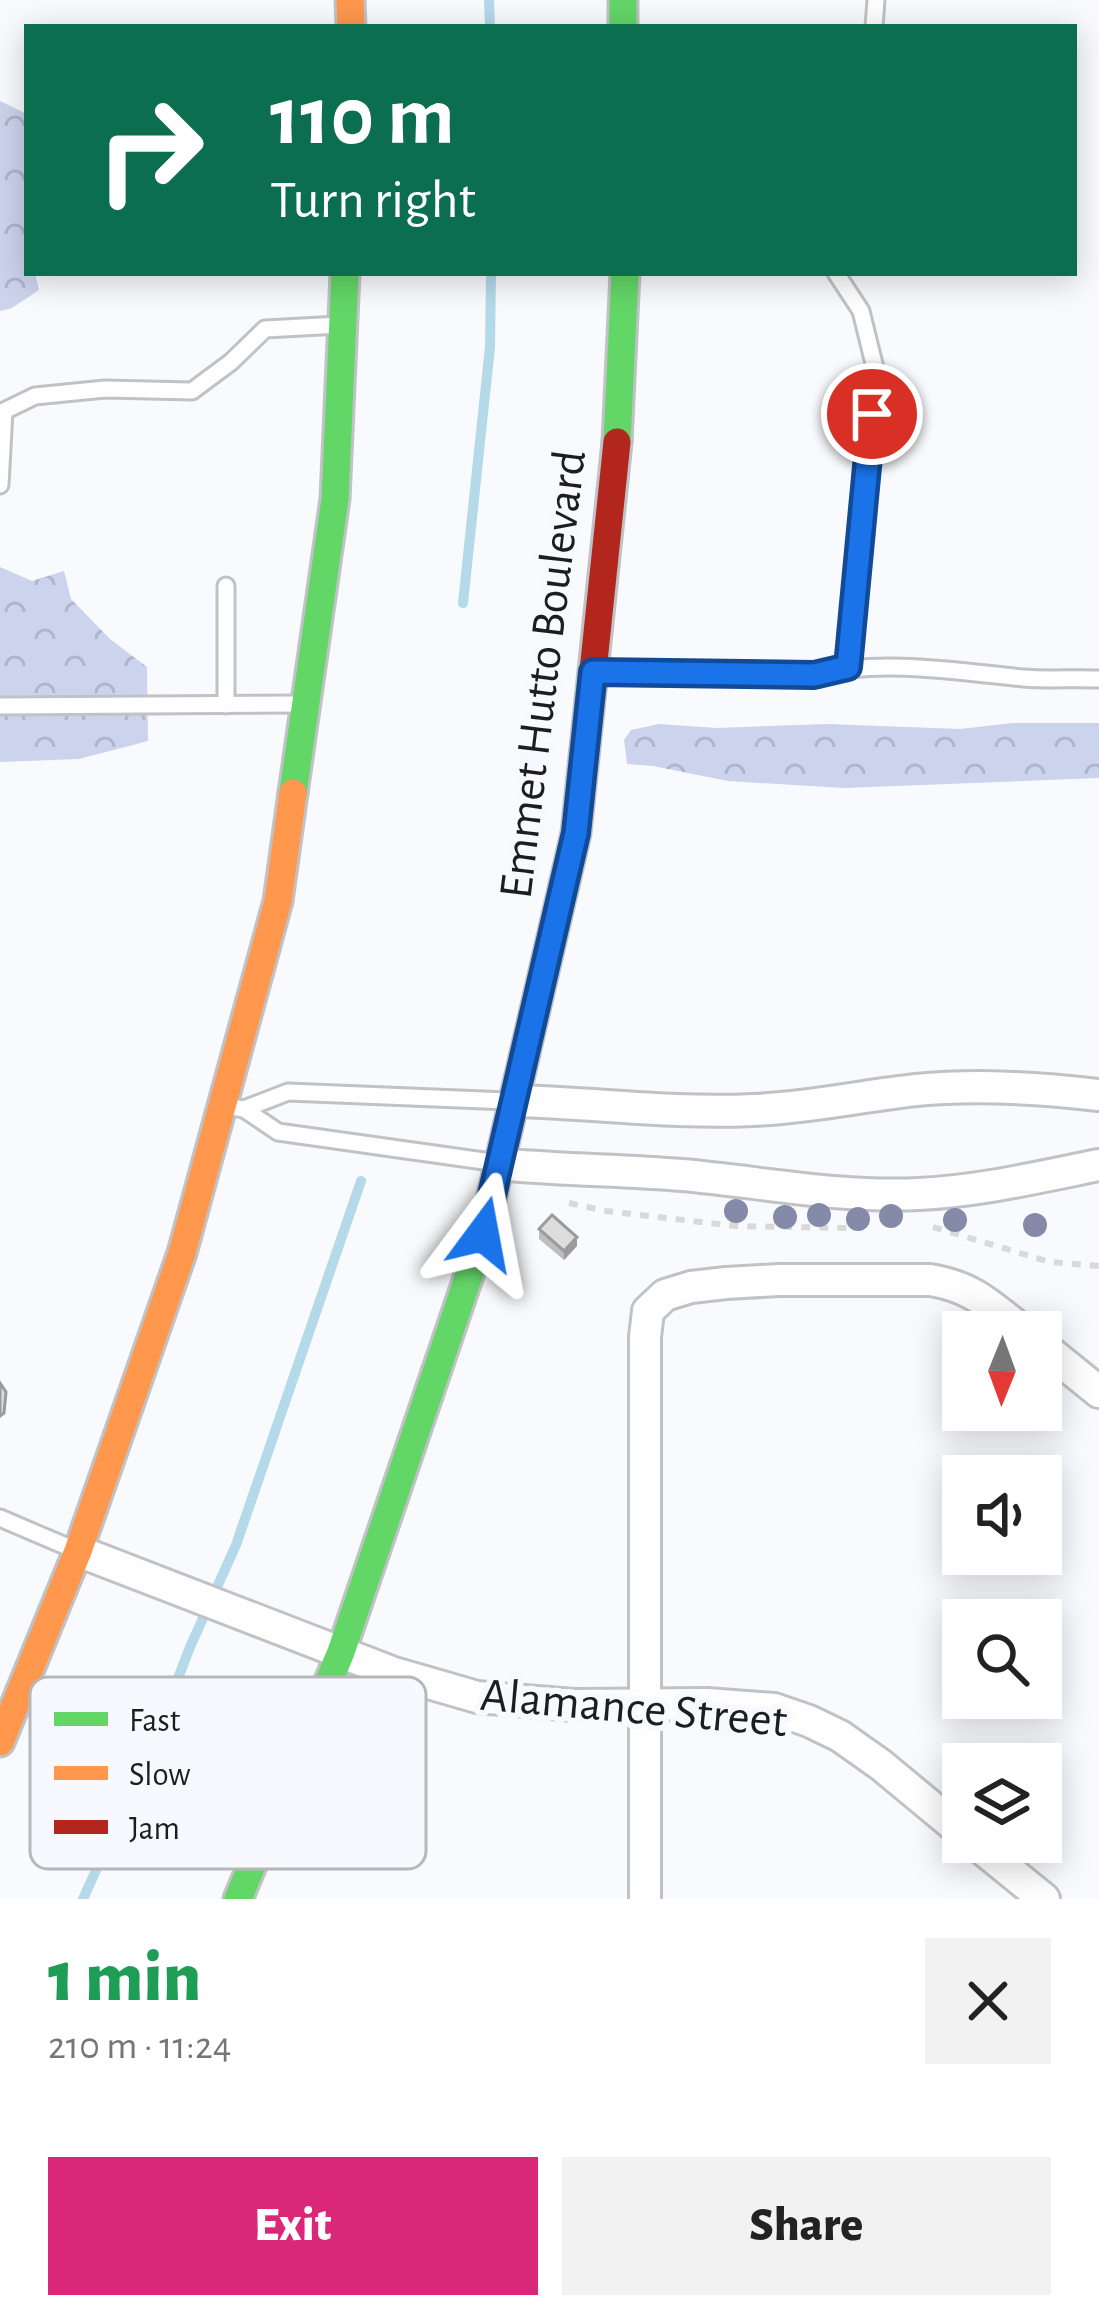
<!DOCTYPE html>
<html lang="en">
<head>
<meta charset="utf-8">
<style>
  :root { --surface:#fff; --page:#f2f2f2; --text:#222; --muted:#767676; --accent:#db2777 }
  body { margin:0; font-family:"Alegreya Sans",sans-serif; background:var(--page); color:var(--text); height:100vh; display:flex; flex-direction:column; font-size:45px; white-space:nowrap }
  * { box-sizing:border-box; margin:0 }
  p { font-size:39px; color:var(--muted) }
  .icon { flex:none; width:66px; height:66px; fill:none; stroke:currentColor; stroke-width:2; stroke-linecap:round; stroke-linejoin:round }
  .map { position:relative; height:1899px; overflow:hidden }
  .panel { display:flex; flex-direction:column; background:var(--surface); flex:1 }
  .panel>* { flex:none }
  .hud { position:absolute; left:24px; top:24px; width:1053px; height:252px; border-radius:0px; box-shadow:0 6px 30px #0003; background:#0b6e4f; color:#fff; overflow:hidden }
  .needle { width:78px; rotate:181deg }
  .fabs { position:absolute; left:942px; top:1311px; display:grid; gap:24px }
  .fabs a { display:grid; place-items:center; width:120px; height:120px; border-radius:0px; background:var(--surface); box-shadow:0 6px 30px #0003; font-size:60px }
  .pin { position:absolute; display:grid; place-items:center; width:102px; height:102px; color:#fff; margin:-51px; border:6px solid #fff; border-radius:50%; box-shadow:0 3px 12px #0007 }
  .me { position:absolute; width:132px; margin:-66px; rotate:13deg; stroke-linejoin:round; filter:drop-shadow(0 0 9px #0008) }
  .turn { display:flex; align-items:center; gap:42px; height:252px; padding:0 48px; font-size:54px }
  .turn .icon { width:156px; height:156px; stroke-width:2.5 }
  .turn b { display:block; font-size:84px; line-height:102px }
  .round { display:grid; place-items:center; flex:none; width:126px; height:126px; border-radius:0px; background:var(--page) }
  .head { display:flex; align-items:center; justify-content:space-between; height:204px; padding:0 48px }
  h1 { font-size:72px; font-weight:800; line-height:90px; color:#1e9e55 }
  .button { display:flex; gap:24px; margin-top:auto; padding:24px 48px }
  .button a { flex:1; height:138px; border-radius:0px; background:var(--accent); color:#fff; font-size:48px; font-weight:800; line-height:138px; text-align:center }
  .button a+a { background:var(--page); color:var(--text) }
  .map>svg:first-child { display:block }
</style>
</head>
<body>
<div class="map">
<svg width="1099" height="1899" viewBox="0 0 1099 1899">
  <defs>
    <pattern id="forest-crowns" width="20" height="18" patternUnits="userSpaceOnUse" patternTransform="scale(3)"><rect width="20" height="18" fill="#ccd3ec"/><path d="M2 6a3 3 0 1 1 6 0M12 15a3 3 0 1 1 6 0" fill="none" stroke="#afb5ca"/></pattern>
  </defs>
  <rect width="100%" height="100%" fill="#f9fafd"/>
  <g fill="url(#forest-crowns)">
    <path d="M0,101L27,114V273H35L39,290L12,308L0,311Z"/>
    <path d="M0,567L32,581L64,571L71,599L110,639L147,667L148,741L79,759L0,762Z"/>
    <path d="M1012,723H1099V778L844,788L728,781L653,766L627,764L624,740L631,730L659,724L717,728L827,724L960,729Z"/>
  </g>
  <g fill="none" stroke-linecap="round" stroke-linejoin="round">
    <g stroke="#b4d9e9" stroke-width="10">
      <path d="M489,0L490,27"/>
      <path d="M463,603L490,347L491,273"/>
      <path d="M83,1899L152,1746L190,1647L236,1545L361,1181"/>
    </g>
    <defs>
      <g id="lane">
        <path d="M874,27L876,0"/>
        <path d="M836,273L861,311L876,372L848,667"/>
        <path d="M0,485L4,411L35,396L105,389L192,391L231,362L265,329L340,325"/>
        <path d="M226,586V705"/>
        <path d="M599,672L814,675C881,659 954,671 1023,678C1048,680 1074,678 1099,679"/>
        <path d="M0,706L303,704"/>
        <path d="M225,1106L244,1109L278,1132L498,1163"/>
        <path d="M244,1109L288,1092L508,1101"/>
        <path d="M0,1518L75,1550"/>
      </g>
      <g id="street">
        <path d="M515,1101C594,1103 673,1114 753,1110C807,1108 862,1096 916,1090C978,1084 1038,1088 1099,1095"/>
        <path d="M499,1164C560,1170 621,1170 682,1175C761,1182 839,1198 919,1194C980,1191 1039,1177 1099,1165"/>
        <path d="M1041,1345L1099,1392"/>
        <path d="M78,1551L394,1673L477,1697L574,1705L707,1704L774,1709L809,1721L840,1736L881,1765L963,1833"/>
        <path d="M974,1842L1044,1899"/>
        <path d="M645,1899V1337L648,1311L665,1295L691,1287L726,1283L779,1280H930C974,1287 990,1306 1024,1332"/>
      </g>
      <g id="fast">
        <path d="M623,0V27"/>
        <path d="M617,442L625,273"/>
        <path d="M293,793L335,499L345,273"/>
        <path d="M238,1899L341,1652L483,1234L564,885"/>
      </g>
      <g id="slow">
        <path d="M350,0L351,27"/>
        <path d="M0,1742L78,1551L182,1253L278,901L293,793"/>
      </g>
      <path id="jam" d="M564,885L576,833L617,442"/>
    </defs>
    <use href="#lane" stroke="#c1c2c5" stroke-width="21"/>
    <use href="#street" stroke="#c1c2c5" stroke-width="36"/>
    <use href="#fast" stroke="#c1c2c5" stroke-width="33"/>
    <use href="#slow" stroke="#c1c2c5" stroke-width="33"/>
    <use href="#jam" stroke="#c1c2c5" stroke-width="33"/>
    <g stroke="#d9d9d9" stroke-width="6" stroke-dasharray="9 9" stroke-linecap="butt">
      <path d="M569,1203L606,1211L735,1226L848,1228"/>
      <path d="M933,1227L1050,1262L1099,1266"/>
    </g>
    <use href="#lane" stroke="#fefeff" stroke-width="15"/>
    <use href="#street" stroke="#fefeff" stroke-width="30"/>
    <use href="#fast" stroke="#63d668" stroke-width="27"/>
    <use href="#slow" stroke="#ff974d" stroke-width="27"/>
    <use href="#jam" stroke="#b3261e" stroke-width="27"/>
  </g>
  <g fill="#848aa8">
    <circle cx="736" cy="1211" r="12"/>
    <circle cx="819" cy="1215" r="12"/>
    <circle cx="891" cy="1216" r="12"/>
    <circle cx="785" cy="1217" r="12"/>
    <circle cx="858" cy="1219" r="12"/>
    <circle cx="955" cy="1220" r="12"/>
    <circle cx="1035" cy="1225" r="12"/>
  </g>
  <path fill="#bfbebf" d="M539,1229L577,1246L564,1260L539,1239Z"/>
  <path fill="#9b9b9b" d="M577,1237V1246L564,1260V1251Z"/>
  <g fill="#deddde" stroke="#9b9b9b" stroke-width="3">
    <path d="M552,1215L577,1237L564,1251L539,1229Z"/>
    <path d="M0,1383L6,1392L4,1413L0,1416Z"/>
  </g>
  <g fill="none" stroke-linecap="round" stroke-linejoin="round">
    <defs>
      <path id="route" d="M483,1234L576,833L593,672L814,675L848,667L872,414"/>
    </defs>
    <use href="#route" stroke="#114b97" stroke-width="30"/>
    <use href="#route" stroke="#1a73e8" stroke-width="21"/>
  </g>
  <g text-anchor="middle" stroke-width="12" stroke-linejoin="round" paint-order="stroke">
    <g font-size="48" fill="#1c1d1f" stroke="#f8f9fe">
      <text transform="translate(541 674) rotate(-83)" y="17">Emmet Hutto Boulevard</text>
      <text transform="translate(634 1706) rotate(5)" y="17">Alamance Street</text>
    </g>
  </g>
  <rect x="30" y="1677" width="396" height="192" rx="18" fill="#f8f9fe" stroke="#b6b7bb" stroke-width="3"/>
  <rect x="54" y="1712" width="54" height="14" fill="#63d668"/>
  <rect x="54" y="1766" width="54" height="14" fill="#ff974d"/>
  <rect x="54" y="1820" width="54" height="14" fill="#b3261e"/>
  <g font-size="33" fill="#1c1d1f">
    <text x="129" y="1731">Fast</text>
    <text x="129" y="1785">Slow</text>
    <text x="129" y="1839">Jam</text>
  </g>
</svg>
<div class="fabs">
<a><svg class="needle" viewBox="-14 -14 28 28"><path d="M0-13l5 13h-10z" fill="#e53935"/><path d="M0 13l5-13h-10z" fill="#767676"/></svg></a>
<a><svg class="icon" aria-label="sound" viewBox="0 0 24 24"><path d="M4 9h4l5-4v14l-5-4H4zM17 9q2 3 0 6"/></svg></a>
<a><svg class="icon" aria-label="search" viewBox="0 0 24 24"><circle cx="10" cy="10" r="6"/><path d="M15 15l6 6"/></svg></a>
<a><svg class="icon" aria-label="layers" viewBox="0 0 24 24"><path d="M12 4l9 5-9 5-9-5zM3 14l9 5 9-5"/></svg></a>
</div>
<div class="pin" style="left:872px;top:414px;background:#d93025"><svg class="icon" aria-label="arrive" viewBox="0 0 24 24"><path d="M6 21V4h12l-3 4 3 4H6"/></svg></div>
<svg class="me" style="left:483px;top:1234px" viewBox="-20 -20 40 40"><path d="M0-17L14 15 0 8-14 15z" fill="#1a73e8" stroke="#fff" stroke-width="4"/></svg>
<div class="hud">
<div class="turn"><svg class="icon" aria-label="right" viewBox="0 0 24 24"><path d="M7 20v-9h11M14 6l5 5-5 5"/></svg><div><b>110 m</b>Turn right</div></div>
</div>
</div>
<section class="panel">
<div class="head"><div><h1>1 min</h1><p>210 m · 11:24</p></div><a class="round"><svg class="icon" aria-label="close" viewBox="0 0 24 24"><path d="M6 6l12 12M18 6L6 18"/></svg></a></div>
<div class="button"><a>Exit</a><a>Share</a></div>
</section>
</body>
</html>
